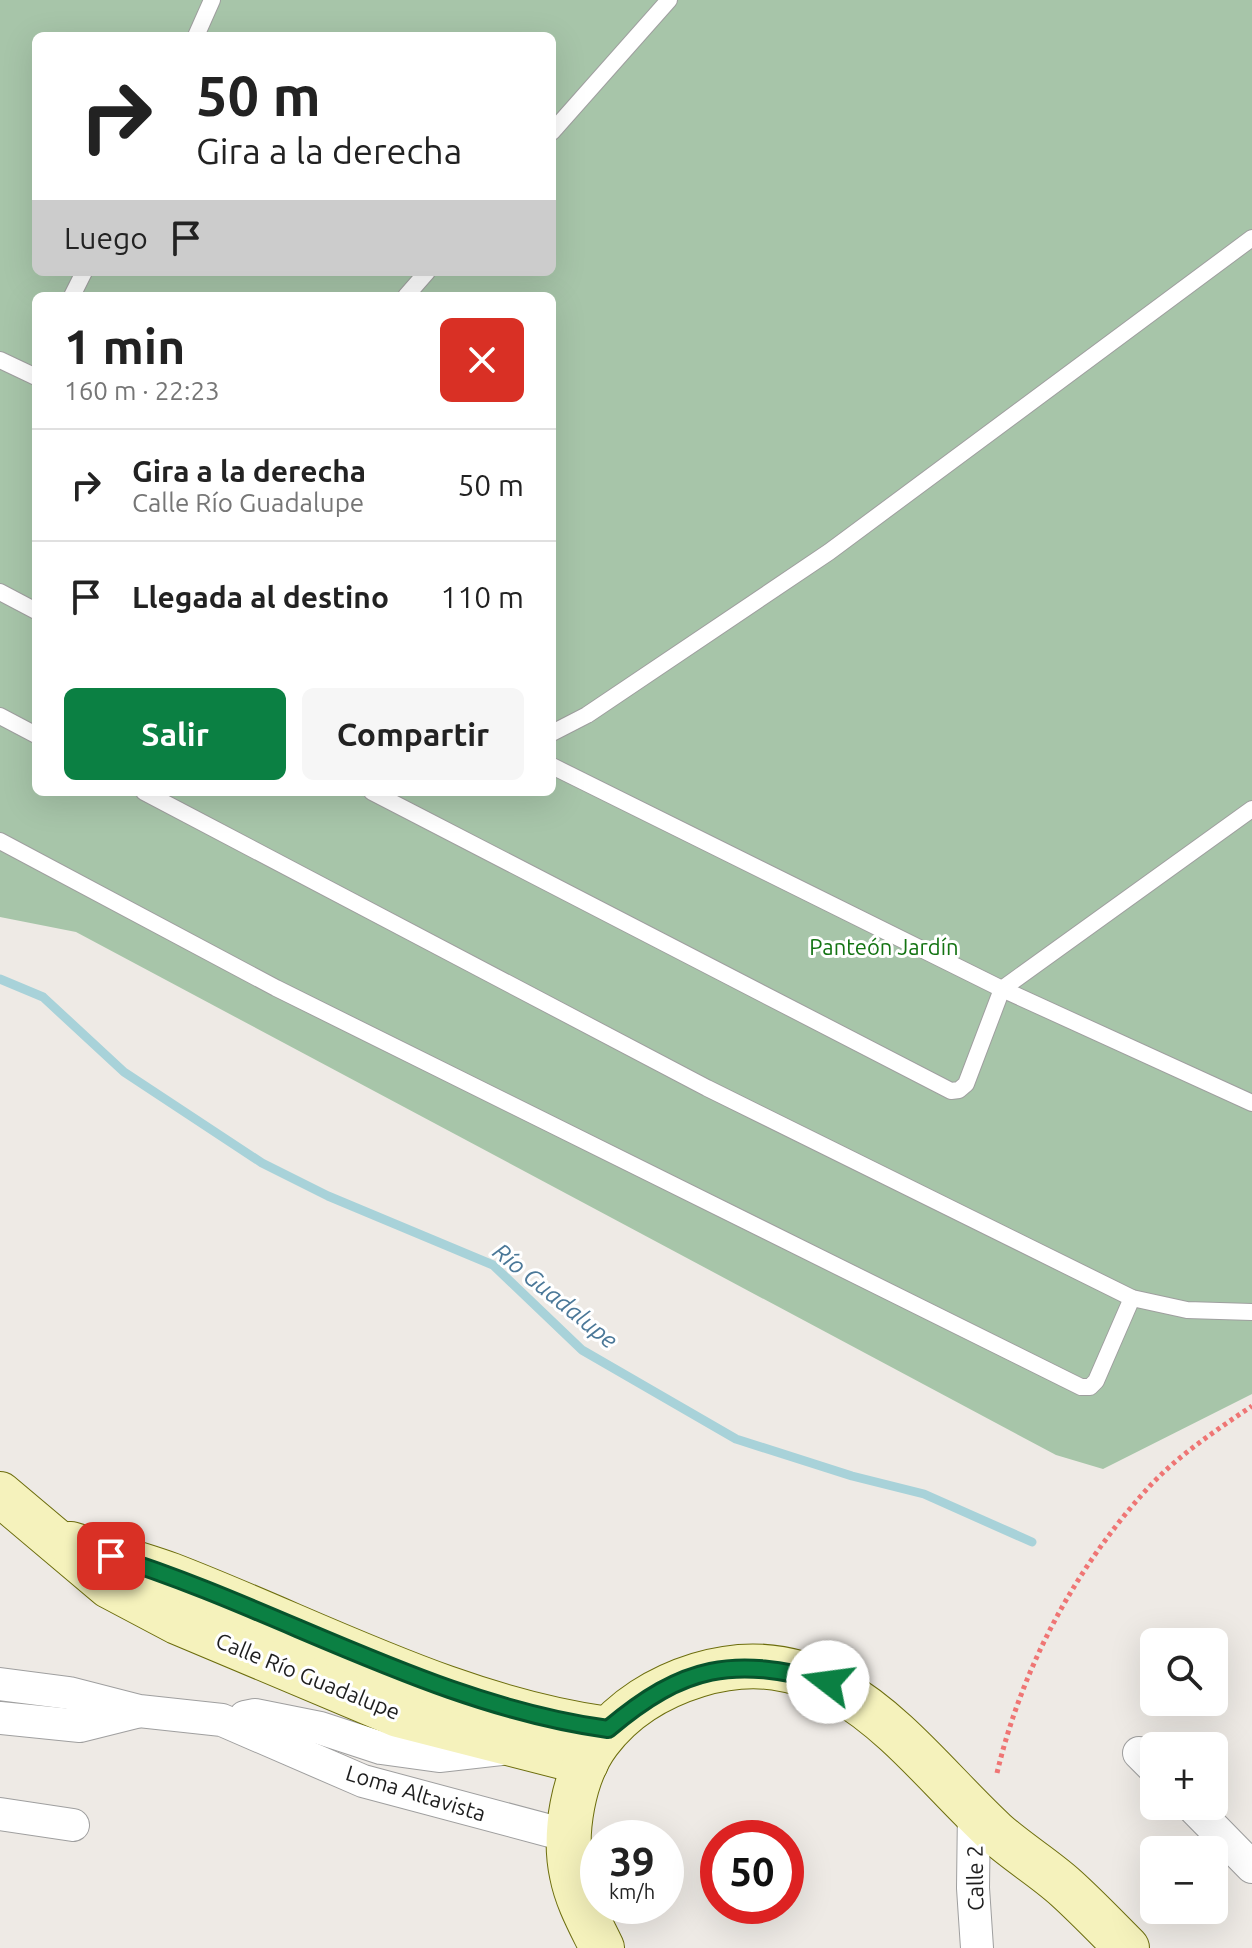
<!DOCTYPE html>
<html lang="es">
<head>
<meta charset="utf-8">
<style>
  :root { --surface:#fff; --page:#f6f6f6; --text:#222; --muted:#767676; --line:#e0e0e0; --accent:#0b8043 }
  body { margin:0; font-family:Ubuntu,sans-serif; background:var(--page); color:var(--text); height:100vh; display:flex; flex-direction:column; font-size:30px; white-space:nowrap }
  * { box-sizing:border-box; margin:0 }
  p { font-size:26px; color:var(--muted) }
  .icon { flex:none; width:44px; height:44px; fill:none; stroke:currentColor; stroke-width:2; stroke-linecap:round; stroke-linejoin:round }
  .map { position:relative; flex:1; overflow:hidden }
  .drawer { position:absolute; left:32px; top:292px; width:524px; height:504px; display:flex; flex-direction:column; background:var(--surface); border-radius:12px; box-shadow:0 8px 32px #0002 }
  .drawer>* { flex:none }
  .top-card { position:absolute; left:32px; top:32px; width:524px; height:244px; border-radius:12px; box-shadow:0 8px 32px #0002; background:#fff; color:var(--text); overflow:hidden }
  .controls { position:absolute; left:1140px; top:1628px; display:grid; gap:16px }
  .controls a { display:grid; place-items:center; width:88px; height:88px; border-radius:12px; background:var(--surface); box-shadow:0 8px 32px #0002; font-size:40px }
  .speed { position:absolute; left:580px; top:1820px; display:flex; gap:16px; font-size:40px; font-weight:700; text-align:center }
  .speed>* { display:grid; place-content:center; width:104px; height:104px; border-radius:50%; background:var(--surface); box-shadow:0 8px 32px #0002; line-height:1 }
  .speed small { font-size:20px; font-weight:400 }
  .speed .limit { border:12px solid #d22; background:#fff; color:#111 }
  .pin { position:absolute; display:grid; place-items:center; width:68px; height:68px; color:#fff; margin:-34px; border-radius:16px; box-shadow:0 4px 12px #0006 }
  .me { position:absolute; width:88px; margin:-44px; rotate:285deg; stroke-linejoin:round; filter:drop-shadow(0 0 6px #0008) }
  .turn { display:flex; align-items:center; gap:28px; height:168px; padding:0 32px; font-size:36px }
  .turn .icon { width:104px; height:104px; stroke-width:2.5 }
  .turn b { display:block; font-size:56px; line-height:68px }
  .then { display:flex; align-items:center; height:76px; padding:0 32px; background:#0003; gap:16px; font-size:30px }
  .round { display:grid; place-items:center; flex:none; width:84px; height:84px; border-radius:12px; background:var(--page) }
  .overview { display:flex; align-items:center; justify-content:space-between; height:136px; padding:0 32px }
  h1 { font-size:48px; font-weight:700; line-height:60px }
  .primary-button { display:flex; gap:16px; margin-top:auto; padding:16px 32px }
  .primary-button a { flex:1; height:92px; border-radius:12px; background:var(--accent); color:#fff; font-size:32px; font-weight:700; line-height:92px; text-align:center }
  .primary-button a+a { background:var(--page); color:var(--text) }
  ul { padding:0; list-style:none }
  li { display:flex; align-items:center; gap:24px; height:112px; padding:0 32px; border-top:2px solid var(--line) }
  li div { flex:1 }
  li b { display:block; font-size:30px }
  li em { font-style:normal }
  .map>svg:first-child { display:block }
</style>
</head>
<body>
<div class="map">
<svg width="1252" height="1948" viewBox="0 0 1252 1948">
  <rect width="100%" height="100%" fill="#eeeae5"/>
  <path fill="#a7c5a9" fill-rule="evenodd" d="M0,0H1252V1394L1103,1469L1056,1455L76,932L0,917ZM36,36H552V272H36ZM36,296H552V792H36Z"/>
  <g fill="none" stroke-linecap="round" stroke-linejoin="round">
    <path stroke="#a8d2d9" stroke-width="9" d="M0,979L43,997L124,1072L262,1163L328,1196L493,1265L582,1350L736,1439L852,1476L924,1494L1032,1542"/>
    <defs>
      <g id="lane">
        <path d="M196,36L212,0"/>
        <path d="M552,132L669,0"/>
        <path d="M72,296L84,272"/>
        <path d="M406,296L427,272"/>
        <path d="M0,360L36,377"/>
        <path d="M0,592L36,611"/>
        <path d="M0,716L36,735"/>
        <path d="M552,733L587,715L829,552L1252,238"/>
        <path d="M552,766L1002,989L1252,1103"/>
        <path d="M144,792L707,1088L1132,1298L1187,1310L1252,1312"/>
        <path d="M372,792L951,1091L959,1090L966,1084L1002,989L1252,809"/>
        <path d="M0,841L276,988L1081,1387H1090L1096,1381L1132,1298"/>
      </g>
      <g id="street">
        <path d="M0,1684L69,1693L139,1711L222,1720L363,1781L569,1836"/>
        <path d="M245,1717L255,1715L320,1728L381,1748L439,1756L501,1749"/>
        <path d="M0,1718L80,1726L136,1712"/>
        <path d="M1139,1753L1154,1768"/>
        <path d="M1192,1806L1252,1867"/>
        <path d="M974,1809L973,1888L977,1948"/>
        <path d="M0,1814L73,1825"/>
      </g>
      <g id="secondary">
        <path d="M0,1494L109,1586L177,1622L398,1715L586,1763"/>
        <path d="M71,1544C104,1554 138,1563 171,1575C314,1630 454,1708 608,1729"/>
        <path d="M602,1948C591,1925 577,1901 572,1875C563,1834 573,1775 599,1741C623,1709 659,1687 698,1675C835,1633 909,1752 995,1832C1017,1852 1044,1868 1066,1888C1087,1907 1107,1928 1127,1948"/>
      </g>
    </defs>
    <use href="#lane" stroke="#9f9f9f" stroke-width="18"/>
    <use href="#street" stroke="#9f9f9f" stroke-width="34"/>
    <use href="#secondary" stroke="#6c6d0d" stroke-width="46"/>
    <path stroke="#ef7574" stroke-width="5" stroke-dasharray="4 4" stroke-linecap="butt" d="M997,1773C1022,1668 1074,1570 1147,1489C1177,1456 1215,1431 1252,1406"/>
    <use href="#lane" stroke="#fff" stroke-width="16"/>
    <use href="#street" stroke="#fff" stroke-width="32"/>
    <use href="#secondary" stroke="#f5f2bc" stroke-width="44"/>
  </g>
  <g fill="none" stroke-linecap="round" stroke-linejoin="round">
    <defs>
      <path id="route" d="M111,1556C278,1608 433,1705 608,1729C684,1665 733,1656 828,1682"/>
    </defs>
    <use href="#route" stroke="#07532c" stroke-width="20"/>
    <use href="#route" stroke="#0b8043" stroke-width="14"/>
  </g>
  <g text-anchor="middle" stroke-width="6" stroke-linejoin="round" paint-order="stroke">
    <g font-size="22" fill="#147413" stroke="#fff">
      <text x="884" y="955">Panteón Jardín</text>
    </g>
    <g font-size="22" fill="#1e1e1e" stroke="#fff">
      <text transform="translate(308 1676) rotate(22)" y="8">Calle Río Guadalupe</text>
      <text transform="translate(416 1793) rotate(17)" y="8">Loma Altavista</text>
      <text transform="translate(975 1878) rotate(-91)" y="8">Calle 2</text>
    </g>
    <g font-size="24" font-style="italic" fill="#4b7898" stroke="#fff">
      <text transform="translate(555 1296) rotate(39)" y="8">Río Guadalupe</text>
    </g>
  </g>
</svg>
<div class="controls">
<a><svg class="icon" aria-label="search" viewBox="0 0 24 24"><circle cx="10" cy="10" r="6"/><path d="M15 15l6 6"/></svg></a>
<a>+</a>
<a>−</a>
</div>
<div class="speed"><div>39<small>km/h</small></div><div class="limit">50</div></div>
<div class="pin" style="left:111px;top:1556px;background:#d93025"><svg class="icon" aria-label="arrive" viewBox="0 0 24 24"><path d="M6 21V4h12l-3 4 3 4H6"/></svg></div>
<svg class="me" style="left:828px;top:1682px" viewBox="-20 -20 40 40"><circle r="19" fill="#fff"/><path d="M0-13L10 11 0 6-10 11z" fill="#0b8043"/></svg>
<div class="top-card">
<div class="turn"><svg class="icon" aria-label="right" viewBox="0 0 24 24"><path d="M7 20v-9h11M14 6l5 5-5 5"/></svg><div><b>50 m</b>Gira a la derecha</div></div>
<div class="then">Luego<svg class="icon" aria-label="arrive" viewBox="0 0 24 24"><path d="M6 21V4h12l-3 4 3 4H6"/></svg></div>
</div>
<section class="drawer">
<div class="overview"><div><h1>1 min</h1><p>160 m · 22:23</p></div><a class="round" style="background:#d93025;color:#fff"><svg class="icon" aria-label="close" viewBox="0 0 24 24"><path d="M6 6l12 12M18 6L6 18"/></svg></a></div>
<ul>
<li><svg class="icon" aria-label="right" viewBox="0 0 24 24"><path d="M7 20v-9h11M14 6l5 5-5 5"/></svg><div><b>Gira a la derecha</b><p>Calle Río Guadalupe</p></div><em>50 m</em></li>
<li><svg class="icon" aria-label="arrive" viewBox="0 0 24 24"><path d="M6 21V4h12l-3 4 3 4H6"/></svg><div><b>Llegada al destino</b></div><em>110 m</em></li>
</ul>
<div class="primary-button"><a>Salir</a><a>Compartir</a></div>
</section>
</div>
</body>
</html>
